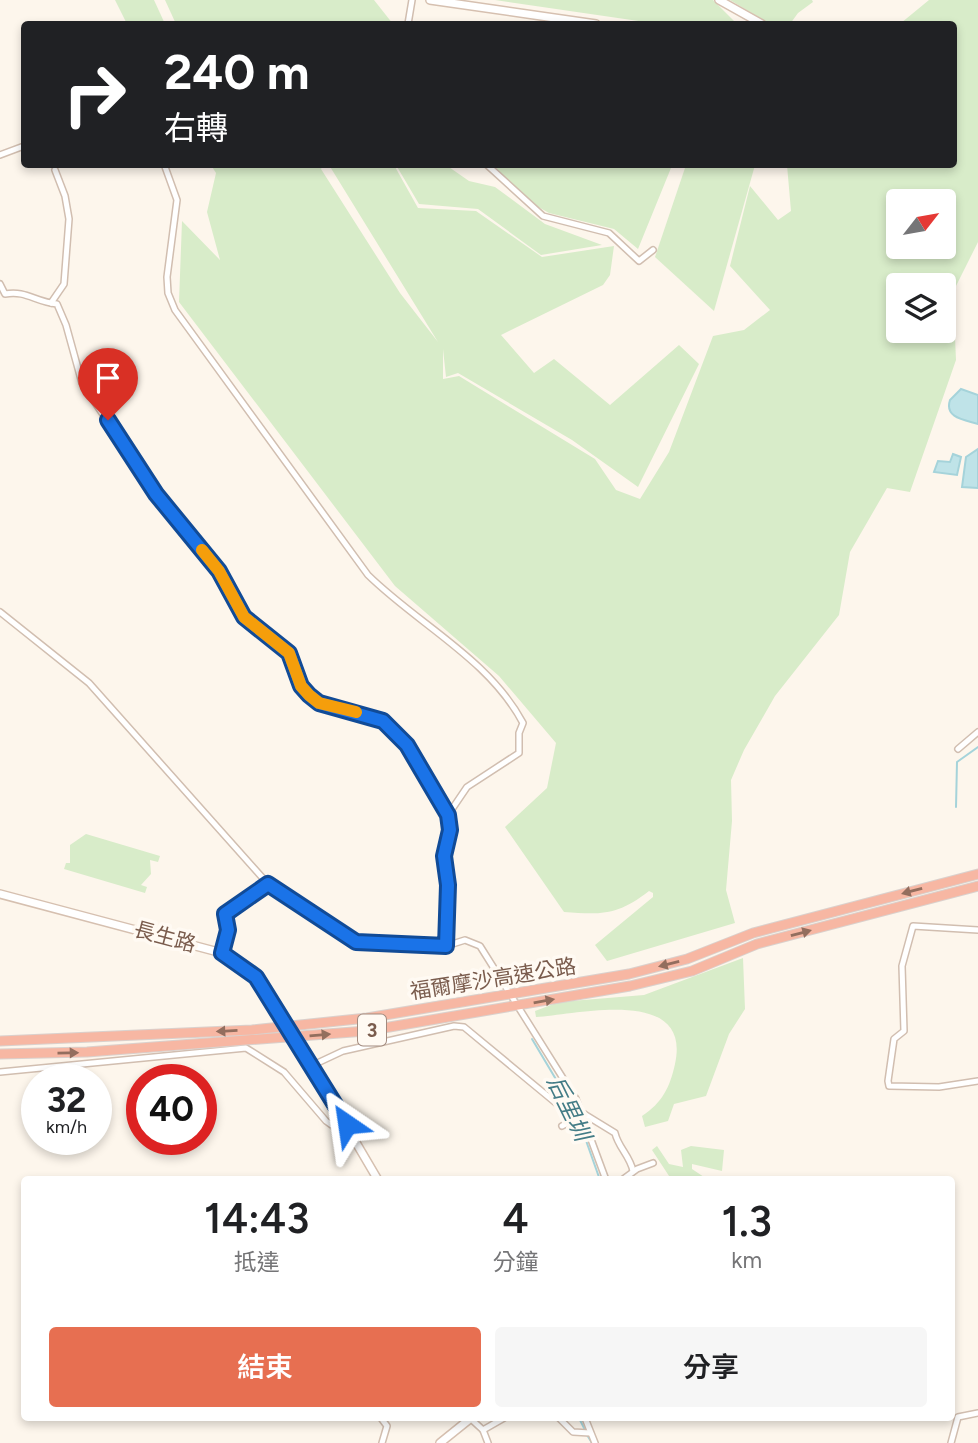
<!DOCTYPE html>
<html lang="zh-TW">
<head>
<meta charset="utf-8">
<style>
  :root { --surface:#fff; --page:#f6f6f6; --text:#202124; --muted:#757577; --accent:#e76f51 }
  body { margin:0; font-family:Figtree,"Noto Sans TC",sans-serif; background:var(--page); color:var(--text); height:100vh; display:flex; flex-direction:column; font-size:26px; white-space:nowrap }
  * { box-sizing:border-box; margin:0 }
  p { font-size:23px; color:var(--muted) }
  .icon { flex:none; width:38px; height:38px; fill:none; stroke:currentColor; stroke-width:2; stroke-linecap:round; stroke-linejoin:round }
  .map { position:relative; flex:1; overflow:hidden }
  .details { position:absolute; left:21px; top:1176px; width:934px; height:245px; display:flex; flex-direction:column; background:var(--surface); border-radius:7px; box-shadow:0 4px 10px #0003 }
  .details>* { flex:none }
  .hud { position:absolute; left:21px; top:21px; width:936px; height:147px; border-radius:7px; box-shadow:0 4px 10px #0003; background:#202124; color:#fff; overflow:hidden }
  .needle { width:46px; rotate:59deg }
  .buttons { position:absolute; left:886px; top:189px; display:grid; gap:14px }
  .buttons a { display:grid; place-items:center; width:70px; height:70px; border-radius:7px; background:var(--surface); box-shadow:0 4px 10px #0003; font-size:35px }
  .speed { position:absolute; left:21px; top:1064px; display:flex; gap:14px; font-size:35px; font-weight:700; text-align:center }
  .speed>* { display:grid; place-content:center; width:91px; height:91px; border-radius:50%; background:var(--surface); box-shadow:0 4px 10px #0003; line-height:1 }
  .speed small { font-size:18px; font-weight:400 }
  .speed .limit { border:10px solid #d22; background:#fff; color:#111 }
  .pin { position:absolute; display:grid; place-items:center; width:60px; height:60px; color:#fff; margin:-72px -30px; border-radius:50% 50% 50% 0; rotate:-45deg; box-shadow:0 0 7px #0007 }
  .pin .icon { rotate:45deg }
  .me { position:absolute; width:77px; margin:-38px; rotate:328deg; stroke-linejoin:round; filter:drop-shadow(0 0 5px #0008) }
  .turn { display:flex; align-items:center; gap:24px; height:147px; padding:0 28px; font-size:32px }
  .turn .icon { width:91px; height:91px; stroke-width:2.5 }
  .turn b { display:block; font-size:49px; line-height:60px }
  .eta { display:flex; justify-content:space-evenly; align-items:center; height:119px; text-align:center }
  .eta b { font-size:42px; font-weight:600; line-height:49px }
  .cta { display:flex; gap:14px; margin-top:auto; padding:14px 28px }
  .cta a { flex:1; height:80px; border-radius:7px; background:var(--accent); color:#fff; font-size:28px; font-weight:600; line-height:80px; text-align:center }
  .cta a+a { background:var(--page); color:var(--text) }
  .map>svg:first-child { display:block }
</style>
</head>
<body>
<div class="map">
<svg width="978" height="1443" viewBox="0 0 978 1443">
  <rect width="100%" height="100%" fill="#fdf6ec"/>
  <g fill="#d8ecc9" fill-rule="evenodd">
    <path d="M115,0H154L165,24H127Z"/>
    <path d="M165,0H374L393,24H176Z"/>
    <path d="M495,0H713L737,24H659Z"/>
    <path d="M730,0H812L813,2L798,13L790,24H770Z"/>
    <path d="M929,0H978V242L953,292L956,360L910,492L887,488L850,552L839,615L775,696L744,750L731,780L732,821L726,890L735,923L607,961L595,945L653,897V893L649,891C618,915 603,915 564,912L505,827L547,788L556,743L499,676L395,586L179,302L182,221L220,260L207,212L216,173L211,165H323L321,169L400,293L438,342L329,165H394L418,208L476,211L542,257L614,246L610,275L603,285L501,335L534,373L554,359L610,405L679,345L699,364L638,487L572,440L458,373L446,377L443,349V379L459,376L595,459L616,490L640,499L669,452L713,336L744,330L770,310L730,266L750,186L778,220L791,211L787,165L954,164V24L901,23ZM898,201H943V247H898ZM898,285H943V331H898Z"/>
    <path d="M658,164L671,168L638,249L614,229L549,213L533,204L493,165Z"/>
    <path d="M396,165H446L469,181L495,187L545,224L602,245L541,255L478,209L419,204Z"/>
    <path d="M686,165H755L714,311L655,257Z"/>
    <path d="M86,834L160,856L158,862L150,860L151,874L141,885L147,887L145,893L64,869L66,863H70V845Z"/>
    <path d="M743,958L745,1009L729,1034L706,1096L674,1104L668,1121L645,1127L642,1116C662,1103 670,1087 675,1064C692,986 579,1014 536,1017L535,1011L559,1002L644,995Z"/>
    <path d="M657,1146L669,1164L683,1167L681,1150L691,1146L724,1150L722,1171L692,1164V1169L707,1179H671L652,1150Z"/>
  </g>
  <g fill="#bfe3e8" stroke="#a5d3da" stroke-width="2">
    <path d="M961,389L978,395V424C965,420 944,418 950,400Z"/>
    <path d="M978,449V488L962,487L966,457Z"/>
    <path d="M953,454L961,457L957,475L934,472L938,461L950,462Z"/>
  </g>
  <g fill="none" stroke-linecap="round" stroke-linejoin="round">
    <g stroke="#a5d3da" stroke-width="2">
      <path d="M956,807L957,762L978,747"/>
      <path d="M532,1039L576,1113"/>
      <path d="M578,1118L600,1180"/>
      <path d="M579,1418L585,1430"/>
      <path d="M587,1435L592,1443"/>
    </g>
    <defs>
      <g id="street">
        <path d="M408,24L412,0"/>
        <path d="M0,155L24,146"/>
        <path d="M164,164L177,200L167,277L168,293L175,310L368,575C419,625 489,659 523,723L519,733V753L467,787L448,815C450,831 444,843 445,858C446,888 450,916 446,946"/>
        <path d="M486,164L543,216L609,233L639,261L653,250"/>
        <path d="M0,284L5,294C26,290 35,302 57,304L66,325L82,383L156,494L219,571L244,617L289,653L301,686L309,695L319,703L377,718L392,729L407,745L448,815"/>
        <path d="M51,303L64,284L69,219L65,196L55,170"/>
        <path d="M0,612L89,683L268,884L357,941L446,946L465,940L480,946L576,1099L606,1180"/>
        <path d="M958,749L978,732"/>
        <path d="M978,930L913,926L902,966L904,1031L894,1039L888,1081L889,1086L939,1087L978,1081"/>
        <path d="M222,953L228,930L225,914L268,884"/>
        <path d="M311,1066L343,1051L454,1026L464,1027L568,1113L584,1114L615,1133C618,1147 630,1156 633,1171"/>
        <path d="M0,1072L246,1048L284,1072L326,1121L333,1126L347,1124"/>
        <path d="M562,1126L584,1114"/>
        <path d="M622,1180L637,1169L653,1163"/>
        <path d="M381,1418L387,1426L382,1443"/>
        <path d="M559,1418L573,1432L590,1433"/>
        <path d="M585,1418L595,1443"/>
        <path d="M471,1419L483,1430L504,1418"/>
        <path d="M483,1430L488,1443"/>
        <path d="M951,1443L958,1417L978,1413"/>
      </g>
      <g id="secondary">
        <path d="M430,0L596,24"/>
        <path d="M719,0L762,24"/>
        <path d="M0,894L222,953L245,966L266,992"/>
        <path d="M311,1066L378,1180"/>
        <path d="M440,1443L471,1418"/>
      </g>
      <g id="highway">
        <path d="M0,1041L252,1030L367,1018L629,974L687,959L753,933L978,874"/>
        <path d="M0,1054L87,1052L366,1031L630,986L692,971L757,944L978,886"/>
      </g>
    </defs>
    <use href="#street" stroke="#d1beb0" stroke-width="8"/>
    <use href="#secondary" stroke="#d6c0b0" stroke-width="10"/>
    <use href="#highway" stroke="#dad1cd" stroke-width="11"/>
    <use href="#street" stroke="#fff" stroke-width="5"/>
    <use href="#secondary" stroke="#fff" stroke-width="7"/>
    <use href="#highway" stroke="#f7b7a3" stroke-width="9"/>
    <defs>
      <path id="secondary-bridge" d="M266,992L311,1066"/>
    </defs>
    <use href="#secondary-bridge" stroke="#d6c0b0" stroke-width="10" stroke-linecap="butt"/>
    <use href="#secondary-bridge" stroke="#fff" stroke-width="7"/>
  </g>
  <defs><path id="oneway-solid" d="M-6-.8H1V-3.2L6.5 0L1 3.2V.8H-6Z" transform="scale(1.75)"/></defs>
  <g fill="#936e5e">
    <use href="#oneway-solid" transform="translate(912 891) rotate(165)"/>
    <use href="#oneway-solid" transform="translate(801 933) rotate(-15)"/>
    <use href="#oneway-solid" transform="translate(669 964) rotate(166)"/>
    <use href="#oneway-solid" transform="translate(544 1001) rotate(-10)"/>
    <use href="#oneway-solid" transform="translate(227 1031) rotate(177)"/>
    <use href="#oneway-solid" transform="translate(320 1035) rotate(-5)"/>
    <use href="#oneway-solid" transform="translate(68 1053) rotate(-1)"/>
  </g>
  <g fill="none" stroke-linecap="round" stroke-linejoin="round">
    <defs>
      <path id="route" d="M108,420L156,494L219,571L244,617L289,653L301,686L309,695L319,703L383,721L407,745L448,815L450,830L444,856L448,885L446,946L356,942L268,884L225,914L228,930L222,953L256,977L347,1124"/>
    </defs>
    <use href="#route" stroke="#114b97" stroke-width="18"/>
    <use href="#route" stroke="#1a73e8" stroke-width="12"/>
    <path stroke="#f59e0b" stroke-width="12" d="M202,550L219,571L244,617L289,653L301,686L309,695L319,703L356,712"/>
  </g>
  <g text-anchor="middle" stroke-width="7" stroke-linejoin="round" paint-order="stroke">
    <rect fill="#fffaf3" stroke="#a28b7f" stroke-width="2" x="358" y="1014.5" width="28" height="31" rx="5"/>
    <g font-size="19" font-weight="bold" fill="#7a5c4d">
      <text x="372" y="1037">3</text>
    </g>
    <g font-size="21" fill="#7a5c4d" stroke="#fffaf3">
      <text transform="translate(165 937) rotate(15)" y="7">長生路</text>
      <text transform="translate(493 979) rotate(-9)" y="7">福爾摩沙高速公路</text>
    </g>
    <g font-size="23" font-style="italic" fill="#437c86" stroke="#fffaf3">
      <text transform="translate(569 1108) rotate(64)" y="8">后里圳</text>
    </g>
  </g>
</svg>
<div class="buttons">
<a><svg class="needle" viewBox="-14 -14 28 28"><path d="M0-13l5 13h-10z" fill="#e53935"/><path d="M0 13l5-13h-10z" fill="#757577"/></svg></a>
<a><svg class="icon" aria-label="layers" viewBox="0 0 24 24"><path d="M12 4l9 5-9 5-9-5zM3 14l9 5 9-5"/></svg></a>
</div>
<div class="speed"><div>32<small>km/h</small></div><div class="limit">40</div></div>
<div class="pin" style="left:108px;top:420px;background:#d93025"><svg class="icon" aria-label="arrive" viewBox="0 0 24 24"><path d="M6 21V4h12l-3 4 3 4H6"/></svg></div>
<svg class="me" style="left:347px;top:1124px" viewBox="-20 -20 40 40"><path d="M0-17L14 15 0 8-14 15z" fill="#1a73e8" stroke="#fff" stroke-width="4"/></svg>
<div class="hud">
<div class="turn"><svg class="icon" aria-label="right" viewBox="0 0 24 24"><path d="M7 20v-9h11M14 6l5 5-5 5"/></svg><div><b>240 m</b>右轉</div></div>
</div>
<section class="details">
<div class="eta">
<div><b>14:43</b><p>抵達</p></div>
<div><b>4</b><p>分鐘</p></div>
<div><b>1.3</b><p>km</p></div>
</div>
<div class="cta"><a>結束</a><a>分享</a></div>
</section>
</div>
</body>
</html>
